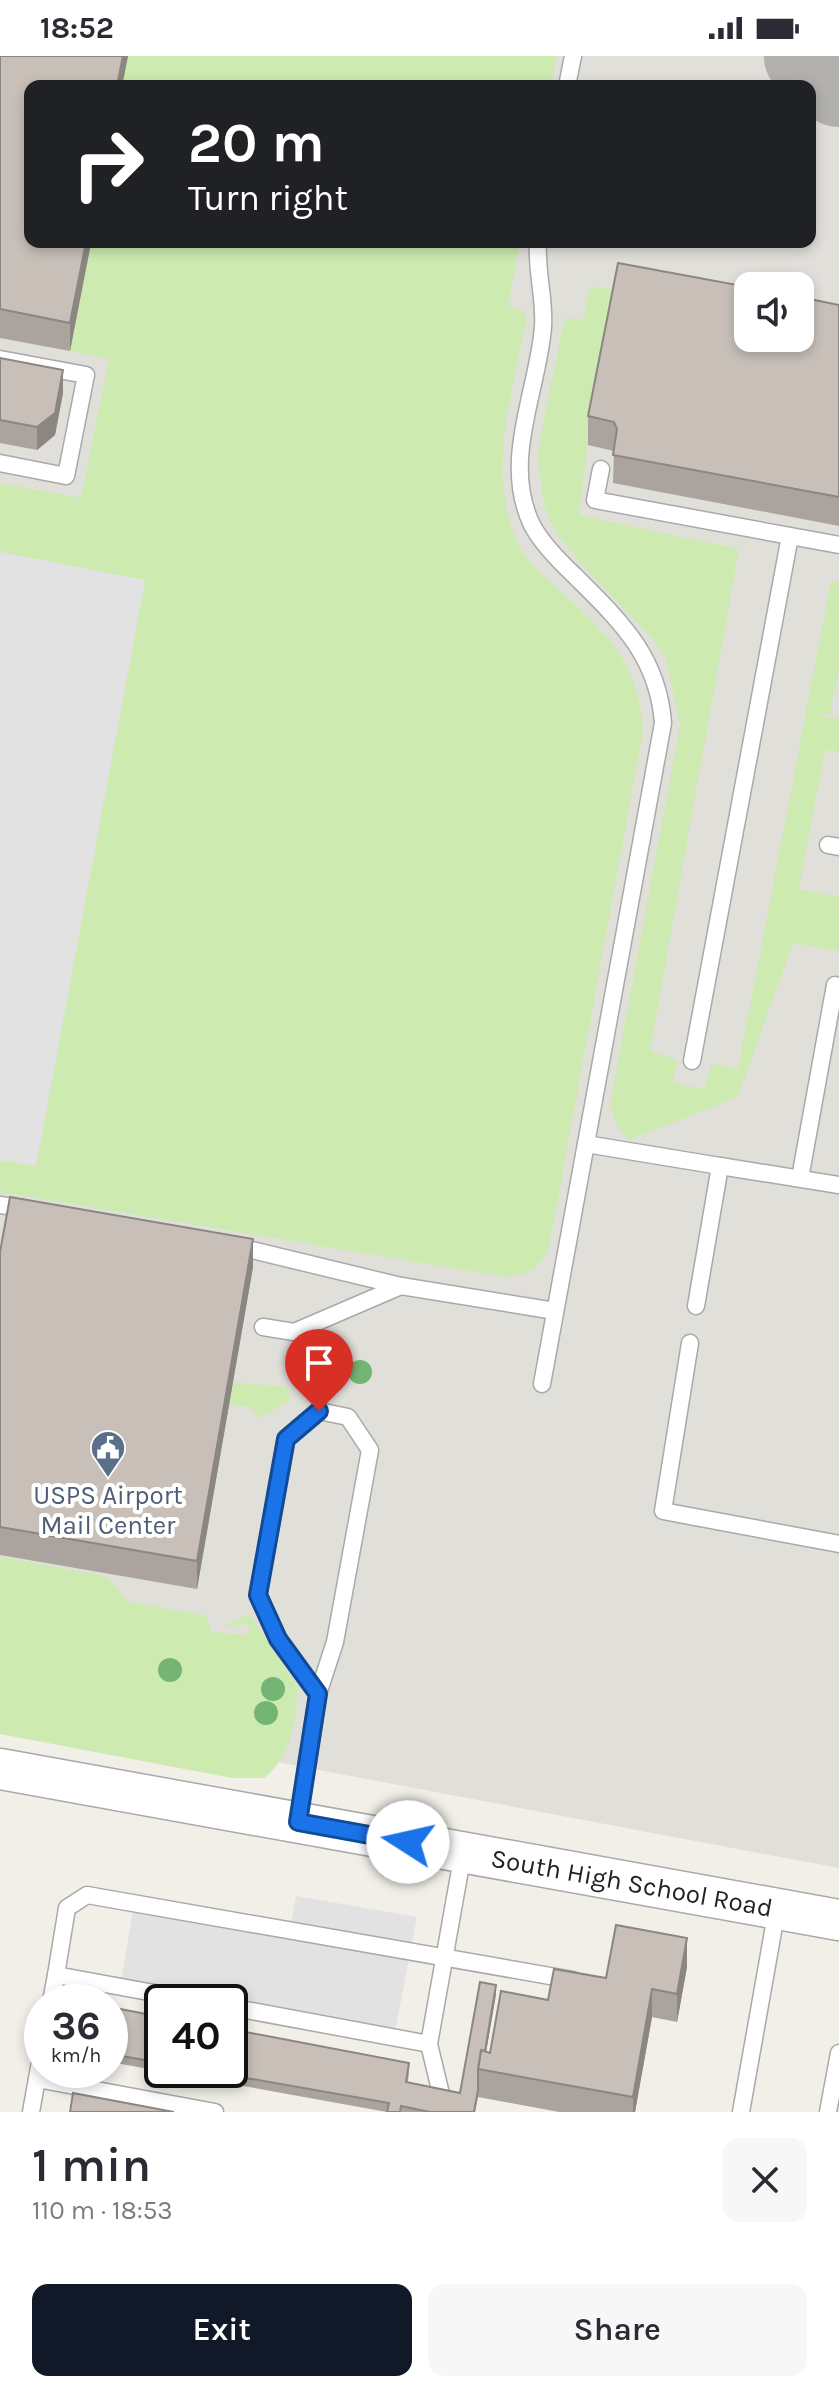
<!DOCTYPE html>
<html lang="en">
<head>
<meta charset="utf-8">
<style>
  :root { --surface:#fff; --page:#f7f7f7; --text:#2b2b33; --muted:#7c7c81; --accent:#111827 }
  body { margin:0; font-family:Karla,sans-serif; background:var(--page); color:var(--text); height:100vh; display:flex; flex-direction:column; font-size:30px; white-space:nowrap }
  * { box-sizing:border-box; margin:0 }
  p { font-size:26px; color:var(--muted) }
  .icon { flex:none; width:44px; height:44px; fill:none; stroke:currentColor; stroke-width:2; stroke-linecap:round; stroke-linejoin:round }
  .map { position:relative; height:2056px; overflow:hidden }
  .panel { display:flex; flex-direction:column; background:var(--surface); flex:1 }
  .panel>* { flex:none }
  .banner { position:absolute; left:24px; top:24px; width:792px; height:168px; border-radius:16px; box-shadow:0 4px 12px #0003; background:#202124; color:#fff; overflow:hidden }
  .fabs { position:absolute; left:734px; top:216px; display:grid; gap:16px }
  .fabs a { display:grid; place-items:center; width:80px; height:80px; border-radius:16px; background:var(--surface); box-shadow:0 4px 12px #0003; font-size:40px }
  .speed { position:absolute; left:24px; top:1928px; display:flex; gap:16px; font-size:40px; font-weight:700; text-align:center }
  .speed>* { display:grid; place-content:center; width:104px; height:104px; border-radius:50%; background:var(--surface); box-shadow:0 4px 12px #0003; line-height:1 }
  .speed small { font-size:20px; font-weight:400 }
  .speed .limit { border:4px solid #111; border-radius:12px; background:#fff; color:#111 }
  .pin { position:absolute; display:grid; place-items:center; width:68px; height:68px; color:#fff; margin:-82px -34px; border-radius:50% 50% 50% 0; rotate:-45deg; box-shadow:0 0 8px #0007 }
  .pin .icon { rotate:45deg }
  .me { position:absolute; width:88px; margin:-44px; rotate:280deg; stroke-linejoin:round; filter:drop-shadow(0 0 6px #0008) }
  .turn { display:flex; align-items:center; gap:28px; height:168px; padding:0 32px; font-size:36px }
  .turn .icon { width:104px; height:104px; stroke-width:2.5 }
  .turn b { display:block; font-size:56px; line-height:68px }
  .round { display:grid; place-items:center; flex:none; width:84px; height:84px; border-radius:16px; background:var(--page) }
  .summary { display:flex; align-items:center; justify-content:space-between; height:136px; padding:0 32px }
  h1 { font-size:48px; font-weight:600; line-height:60px }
  .action { display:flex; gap:16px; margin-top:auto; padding:16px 32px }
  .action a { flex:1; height:92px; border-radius:16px; background:var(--accent); color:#fff; font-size:32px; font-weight:600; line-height:92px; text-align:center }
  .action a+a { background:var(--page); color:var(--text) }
  .status { display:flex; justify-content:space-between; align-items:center; height:56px; padding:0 40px; background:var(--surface); direction:ltr }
  .status svg { height:22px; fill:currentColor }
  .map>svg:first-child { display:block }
</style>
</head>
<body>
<div class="status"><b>18:52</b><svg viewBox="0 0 49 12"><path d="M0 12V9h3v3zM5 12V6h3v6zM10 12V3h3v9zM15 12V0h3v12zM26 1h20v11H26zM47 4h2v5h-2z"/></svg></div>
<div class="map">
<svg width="839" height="2056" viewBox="0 0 839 2056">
  <rect width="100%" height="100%" fill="#f2efe9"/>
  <path fill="#e1dfda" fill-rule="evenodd" d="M0,0H839V1812L0,1654ZM30,30H810V186H30ZM748,230H800V282H748Z"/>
  <g fill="#cdebb0">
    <path d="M128,0H556L550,30H122Z"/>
    <path d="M91,186H520L508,250L524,255L526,264C512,336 486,417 518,488C526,504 541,517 554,529C603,573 640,605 643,675L549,1191C540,1213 529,1219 506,1221L0,1136V1104L36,1109L145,525L0,496V427L81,442L109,303L70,295Z"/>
    <path d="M590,230L618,235L588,388L579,459L739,493L650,995L677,1004L673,1027L704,1033L712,1008L738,1013L831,525L839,526V612L830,658H818L839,663V696L825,694L799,833L839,841V895L793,887L738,1041L629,1084L617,1070L610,1050L680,669L666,603L656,587L578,504L557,478L545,453L538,406L540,383L565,262L583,264Z"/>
    <path d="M233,1326L284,1331L290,1335L289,1345L260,1362L249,1351L229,1348Z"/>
    <path d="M0,1501L106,1520L129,1546L205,1559L212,1576L246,1579L250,1573L247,1568L223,1570L249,1558L297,1629C298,1661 291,1702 264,1722H232L0,1678Z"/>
  </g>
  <g fill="#e2e2e2">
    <path d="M0,496L145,524L36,1110L0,1104Z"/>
    <path d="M296,1840L417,1861L394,1981L230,1946H203L120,1931L134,1848L290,1873Z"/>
  </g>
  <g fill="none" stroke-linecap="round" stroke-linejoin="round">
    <path stroke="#b1b0ac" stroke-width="90" d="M809,0L839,26"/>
    <defs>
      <g id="service">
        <path d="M567,30L573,0"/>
        <path d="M538,186C536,215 545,243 543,271C538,335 501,405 532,469C542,488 559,505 575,520C620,565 658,600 663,667L542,1328"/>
        <path d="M0,303L86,319L66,420L0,407"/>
        <path d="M601,413L595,444L839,489"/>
        <path d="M828,789L839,791"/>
        <path d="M692,1005L790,480"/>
        <path d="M586,1088L720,1110L696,1250"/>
        <path d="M720,1110L839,1129"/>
        <path d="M800,1122L835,929L839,930"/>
        <path d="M0,1149L27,1153"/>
        <path d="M231,1189L401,1230"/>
        <path d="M263,1271L294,1276L401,1230L555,1255"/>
        <path d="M690,1287L663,1455L839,1488"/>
        <path d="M298,1766L318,1638L335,1586L370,1394L348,1361L319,1355L286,1383L258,1539L278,1583L318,1638"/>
        <path d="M51,1946L56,1919"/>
        <path d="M203,1946L56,1919L67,1852L87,1839L573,1924"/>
        <path d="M230,1951L429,1988L463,1797"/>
        <path d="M429,1988L442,2042L440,2056"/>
        <path d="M37,2023L215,2056"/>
        <path d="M31,2056L42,1995"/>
        <path d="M741,2056L777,1853"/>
        <path d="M828,2056L839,1997"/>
      </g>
      <g id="tertiary">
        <path id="s1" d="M0,1713L839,1864"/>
      </g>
    </defs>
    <use href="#service" stroke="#a9a9a9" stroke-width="19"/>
    <use href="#tertiary" stroke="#a9a9a9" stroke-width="43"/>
    <use href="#service" stroke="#fff" stroke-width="16"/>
    <use href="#tertiary" stroke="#fff" stroke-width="40"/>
  </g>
  <g fill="#74b475">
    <circle cx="360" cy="1316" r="12"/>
    <circle cx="170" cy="1614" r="12"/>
    <circle cx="273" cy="1633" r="12"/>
    <circle cx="266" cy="1657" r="12"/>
  </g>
  <g fill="#aba49e">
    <path d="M0,0H128L70,295L0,282Z"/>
    <path d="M839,249V470L613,427L614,395L588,389V360Z"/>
    <path d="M0,302L63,337L55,379L37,394L0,387Z"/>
    <path d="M0,1196L253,1211L197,1533L0,1499Z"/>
    <path d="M687,1911L677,1966L652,1961L635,2056H559L478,2041L475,2056H387L110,2006V1951L162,1961V2014L409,2015L408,2026L460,2037L496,1938L486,1996L490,1997L548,1944L606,1922Z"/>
  </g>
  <g fill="#8b8681">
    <path d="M123,0H128L122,30H117Z"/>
    <path d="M86,186H91L70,295V267Z"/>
    <path d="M63,314V337L55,379L37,394V371Z"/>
    <path d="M253,1183V1211L197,1533V1505Z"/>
    <path d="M687,1882V1911L677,1966V1938Z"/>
    <path d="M496,1929V1938L483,2014L481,2013Z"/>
    <path d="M652,1933V1961L635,2056H633V2041Z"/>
  </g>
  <g fill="#c7bfb8" stroke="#8b8681" stroke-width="2">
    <path d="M0,0H123L117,30H30V186H86L70,267L0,253Z"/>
    <path d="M618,207L748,231V282H800V241L839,249V441L613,399L617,373L614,366L588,360Z"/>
    <path d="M0,302L63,314L55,357L37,371L0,364Z"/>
    <path d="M10,1141L253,1183L197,1505L0,1471V1196Z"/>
    <path d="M616,1869L687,1882L677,1938L652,1933L633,2041L478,2013L481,1994L490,1997L501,1935L548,1944L554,1913L606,1922Z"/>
    <path d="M480,1926L496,1929L485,1995L481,1994L478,2013V2034L474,2056H430L401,2050L400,2056H387L389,2047L201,2014H230V1973L409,2007L406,2026L460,2037Z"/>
    <path d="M110,1951L162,1961V2007L110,1998Z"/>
    <path d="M73,2037L174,2056H70Z"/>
  </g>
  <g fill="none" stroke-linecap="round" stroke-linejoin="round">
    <defs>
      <path id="route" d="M319,1355L286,1383L258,1539L278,1583L318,1638L298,1766L408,1786"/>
    </defs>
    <use href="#route" stroke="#114b97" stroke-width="20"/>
    <use href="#route" stroke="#1a73e8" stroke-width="14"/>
  </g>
  <defs>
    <symbol id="civic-pin" viewBox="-11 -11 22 30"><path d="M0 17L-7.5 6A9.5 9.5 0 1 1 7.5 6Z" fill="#5c6f8a" stroke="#fff"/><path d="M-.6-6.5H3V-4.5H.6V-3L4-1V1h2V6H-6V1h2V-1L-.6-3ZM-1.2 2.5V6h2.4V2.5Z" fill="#fff"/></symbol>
  </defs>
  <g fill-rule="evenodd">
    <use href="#civic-pin" x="88" y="1372" width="40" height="54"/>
  </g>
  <g text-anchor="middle" stroke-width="8" stroke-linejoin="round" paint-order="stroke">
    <g font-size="26" fill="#4e5e75" stroke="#fff">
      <text x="108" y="1448">USPS Airport<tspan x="108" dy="30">Mail Center</tspan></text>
    </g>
    <g font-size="26" fill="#222" stroke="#fff">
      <text dy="9" stroke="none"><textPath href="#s1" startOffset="642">South High School Road</textPath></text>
    </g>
  </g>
</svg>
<div class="fabs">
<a><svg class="icon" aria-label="sound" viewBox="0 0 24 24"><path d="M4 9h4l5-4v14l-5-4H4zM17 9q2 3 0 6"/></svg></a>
</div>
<div class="speed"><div>36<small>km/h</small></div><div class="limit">40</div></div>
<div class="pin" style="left:319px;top:1355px;background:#d93025"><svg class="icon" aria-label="arrive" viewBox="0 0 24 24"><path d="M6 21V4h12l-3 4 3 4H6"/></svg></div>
<svg class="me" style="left:408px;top:1786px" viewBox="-20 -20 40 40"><circle r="19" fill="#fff"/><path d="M0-13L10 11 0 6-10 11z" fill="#1a73e8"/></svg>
<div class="banner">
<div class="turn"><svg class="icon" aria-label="right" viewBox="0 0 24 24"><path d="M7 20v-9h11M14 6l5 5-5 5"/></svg><div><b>20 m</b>Turn right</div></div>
</div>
</div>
<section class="panel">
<div class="summary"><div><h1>1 min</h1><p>110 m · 18:53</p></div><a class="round"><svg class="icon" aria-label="close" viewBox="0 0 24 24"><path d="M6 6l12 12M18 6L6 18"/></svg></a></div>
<div class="action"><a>Exit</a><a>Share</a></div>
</section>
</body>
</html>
